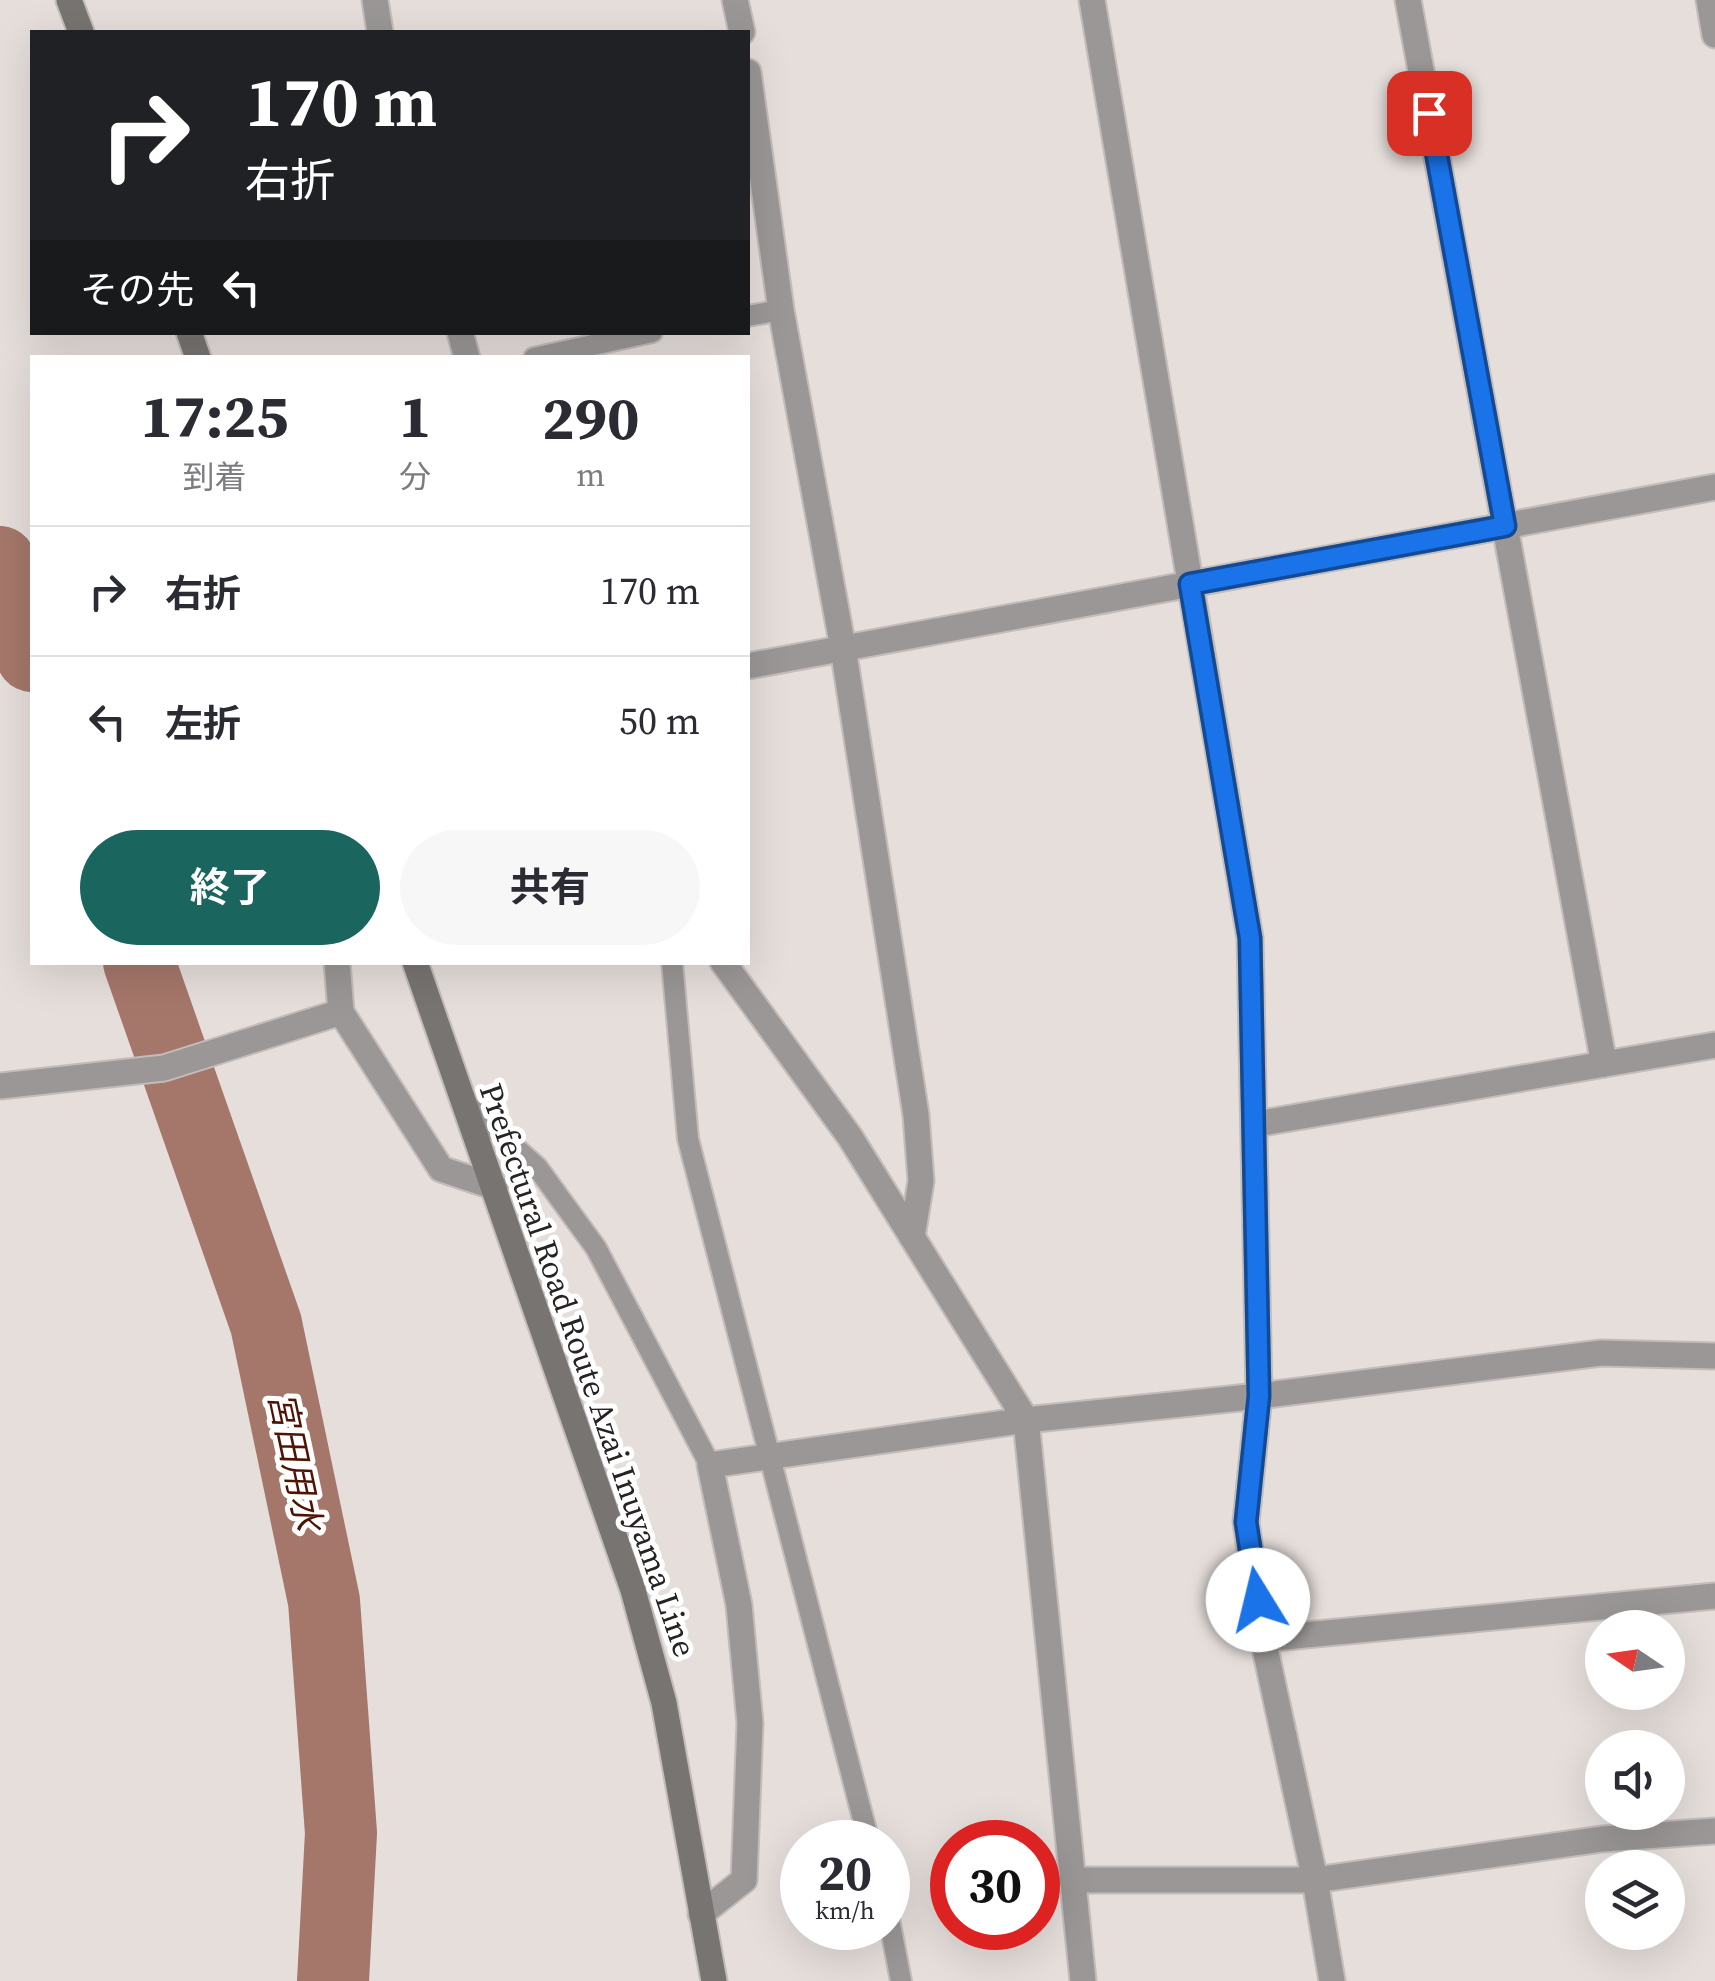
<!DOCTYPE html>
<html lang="ja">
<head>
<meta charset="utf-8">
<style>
  :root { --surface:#fff; --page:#f7f7f7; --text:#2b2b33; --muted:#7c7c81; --line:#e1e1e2; --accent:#1a665f }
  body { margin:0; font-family:"Source Serif 4","Noto Sans JP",serif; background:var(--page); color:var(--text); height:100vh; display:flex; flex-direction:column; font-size:38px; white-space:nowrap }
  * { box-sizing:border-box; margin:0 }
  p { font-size:32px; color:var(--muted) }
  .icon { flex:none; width:55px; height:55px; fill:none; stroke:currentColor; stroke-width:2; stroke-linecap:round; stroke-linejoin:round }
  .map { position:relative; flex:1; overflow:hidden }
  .panel { position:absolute; left:30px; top:355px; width:720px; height:610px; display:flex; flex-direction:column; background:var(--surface); border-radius:0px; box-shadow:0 10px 40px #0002 }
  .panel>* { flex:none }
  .banner { position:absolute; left:30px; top:30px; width:720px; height:305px; border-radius:0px; box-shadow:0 10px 40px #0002; background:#202124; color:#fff; overflow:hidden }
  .needle { width:65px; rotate:283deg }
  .buttons { position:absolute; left:1585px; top:1610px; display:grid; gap:20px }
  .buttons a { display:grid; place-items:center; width:100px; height:100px; border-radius:50%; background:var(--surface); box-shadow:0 10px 40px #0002; font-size:50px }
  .speed { position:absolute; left:780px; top:1820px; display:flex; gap:20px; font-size:50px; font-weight:700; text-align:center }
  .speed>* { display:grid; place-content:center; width:130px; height:130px; border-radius:50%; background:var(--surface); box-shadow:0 10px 40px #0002; line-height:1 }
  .speed small { font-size:25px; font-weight:400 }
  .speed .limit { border:15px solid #d22; background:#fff; color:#111 }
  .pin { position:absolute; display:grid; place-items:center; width:85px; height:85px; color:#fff; margin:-42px; border-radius:20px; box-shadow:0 5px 15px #0006 }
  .me { position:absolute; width:110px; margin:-55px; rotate:351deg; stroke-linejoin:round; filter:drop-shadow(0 0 8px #0008) }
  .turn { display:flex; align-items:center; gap:35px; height:210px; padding:0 50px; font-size:45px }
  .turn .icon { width:130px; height:130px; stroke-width:2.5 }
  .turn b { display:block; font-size:70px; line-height:85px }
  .then { display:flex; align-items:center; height:95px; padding:0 50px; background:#0003; gap:20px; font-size:38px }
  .eta { display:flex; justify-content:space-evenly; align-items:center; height:170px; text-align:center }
  .eta b { font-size:60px; font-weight:700; line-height:70px }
  .button { display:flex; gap:20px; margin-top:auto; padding:20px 50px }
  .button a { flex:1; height:115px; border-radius:60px; background:var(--accent); color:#fff; font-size:40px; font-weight:700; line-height:115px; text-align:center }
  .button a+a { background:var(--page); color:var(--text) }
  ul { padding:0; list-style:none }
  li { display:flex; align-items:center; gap:30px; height:130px; padding:0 50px; border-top:2px solid var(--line) }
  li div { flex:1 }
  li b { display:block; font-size:38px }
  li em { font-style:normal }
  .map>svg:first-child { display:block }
</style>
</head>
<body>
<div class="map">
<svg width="1715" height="1981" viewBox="0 0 1715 1981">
  <rect width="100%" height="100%" fill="#e5dedb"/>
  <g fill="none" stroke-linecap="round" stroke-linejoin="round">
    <g stroke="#a5776a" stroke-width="72">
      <path d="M0,562L32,656"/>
      <path d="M139,962L266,1324L324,1601L341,1833L333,1981"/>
    </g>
    <defs>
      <g id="lane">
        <path d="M748,316L781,310"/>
        <path d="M534,358L652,332"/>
        <path d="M672,962L688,1139L869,1842"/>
        <path d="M466,1104L537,1167L596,1248L710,1465"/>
        <path d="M888,1914L901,1981"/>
      </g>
      <g id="street">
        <path d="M375,0L380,32"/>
        <path d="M735,0L742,32"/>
        <path d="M1092,0L1250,938L1259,1396L1246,1522L1263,1639L1315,1880L1332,1981"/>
        <path d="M1408,0L1604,1064"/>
        <path d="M1709,0L1715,35"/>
        <path d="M748,72L781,310L843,648L916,1115L921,1181L912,1237"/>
        <path d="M460,332L467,358"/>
        <path d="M748,666L1715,487"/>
        <path d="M337,962L341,1012L441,1169L495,1187"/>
        <path d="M723,962L850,1137L1026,1420L1083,1981"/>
        <path d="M0,1086L164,1068L341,1012"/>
        <path d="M1256,1124L1715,1045"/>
        <path d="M1263,1639L1715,1596"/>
        <path d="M1072,1880H1315L1602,1839L1715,1831"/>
        <path d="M701,1914L744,1880L750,1723L739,1605L710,1465L1026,1420L1259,1396L1601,1353L1715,1356"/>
      </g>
      <g id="secondary">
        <path d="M69,0L81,32"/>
        <path d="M189,332L198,358"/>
        <path d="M415,962L633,1590L664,1703L714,1981"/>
      </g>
    </defs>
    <use href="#lane" stroke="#c3bcba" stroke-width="24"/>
    <use href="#street" stroke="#c3bcba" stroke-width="29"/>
    <use href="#secondary" stroke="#c3bcba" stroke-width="29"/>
    <use href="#lane" stroke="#9a9796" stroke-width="20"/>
    <use href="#street" stroke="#9a9796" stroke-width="25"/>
    <use href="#secondary" stroke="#787472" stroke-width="25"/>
  </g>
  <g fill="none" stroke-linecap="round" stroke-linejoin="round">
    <defs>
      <path id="route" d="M1258,1600L1246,1522L1259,1396L1250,938L1190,584L1505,526L1429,113"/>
    </defs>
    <use href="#route" stroke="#114b97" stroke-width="25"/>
    <use href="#route" stroke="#1a73e8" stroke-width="18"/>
  </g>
  <g text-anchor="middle" stroke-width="10" stroke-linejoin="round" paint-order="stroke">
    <g font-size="32" fill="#262322" stroke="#fff">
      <text transform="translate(588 1370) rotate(71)" y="11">Prefectural Road Route Azai Inuyama Line</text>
    </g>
    <g font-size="35" font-style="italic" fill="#4e1303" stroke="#fff">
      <text transform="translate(295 1461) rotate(78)" y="12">宮田用水</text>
    </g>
  </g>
</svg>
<div class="buttons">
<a><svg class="needle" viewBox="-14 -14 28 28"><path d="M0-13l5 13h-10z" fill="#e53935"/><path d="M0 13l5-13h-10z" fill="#7c7c81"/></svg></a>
<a><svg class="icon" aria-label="sound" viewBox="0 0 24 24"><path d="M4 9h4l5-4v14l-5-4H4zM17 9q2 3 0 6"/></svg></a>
<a><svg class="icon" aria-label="layers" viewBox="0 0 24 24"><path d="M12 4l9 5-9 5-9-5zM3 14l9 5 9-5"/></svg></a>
</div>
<div class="speed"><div>20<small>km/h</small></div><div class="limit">30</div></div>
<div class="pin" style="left:1429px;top:113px;background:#d93025"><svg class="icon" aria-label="arrive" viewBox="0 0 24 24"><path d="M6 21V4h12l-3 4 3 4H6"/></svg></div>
<svg class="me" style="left:1258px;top:1600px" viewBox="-20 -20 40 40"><circle r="19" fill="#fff"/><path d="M0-13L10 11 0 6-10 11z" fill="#1a73e8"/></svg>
<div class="banner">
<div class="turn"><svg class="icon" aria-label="right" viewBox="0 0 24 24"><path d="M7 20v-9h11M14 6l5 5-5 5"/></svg><div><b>170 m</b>右折</div></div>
<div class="then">その先<svg class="icon" aria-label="left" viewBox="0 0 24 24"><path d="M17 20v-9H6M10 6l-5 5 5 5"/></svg></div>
</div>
<section class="panel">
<div class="eta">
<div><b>17:25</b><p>到着</p></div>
<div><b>1</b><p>分</p></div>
<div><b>290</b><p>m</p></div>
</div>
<ul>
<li><svg class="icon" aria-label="right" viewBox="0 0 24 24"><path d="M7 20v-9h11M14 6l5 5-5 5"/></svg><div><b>右折</b></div><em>170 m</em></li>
<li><svg class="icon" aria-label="left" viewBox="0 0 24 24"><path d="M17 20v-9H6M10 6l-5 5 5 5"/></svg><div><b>左折</b></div><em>50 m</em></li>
</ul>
<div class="button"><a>終了</a><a>共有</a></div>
</section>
</div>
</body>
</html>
